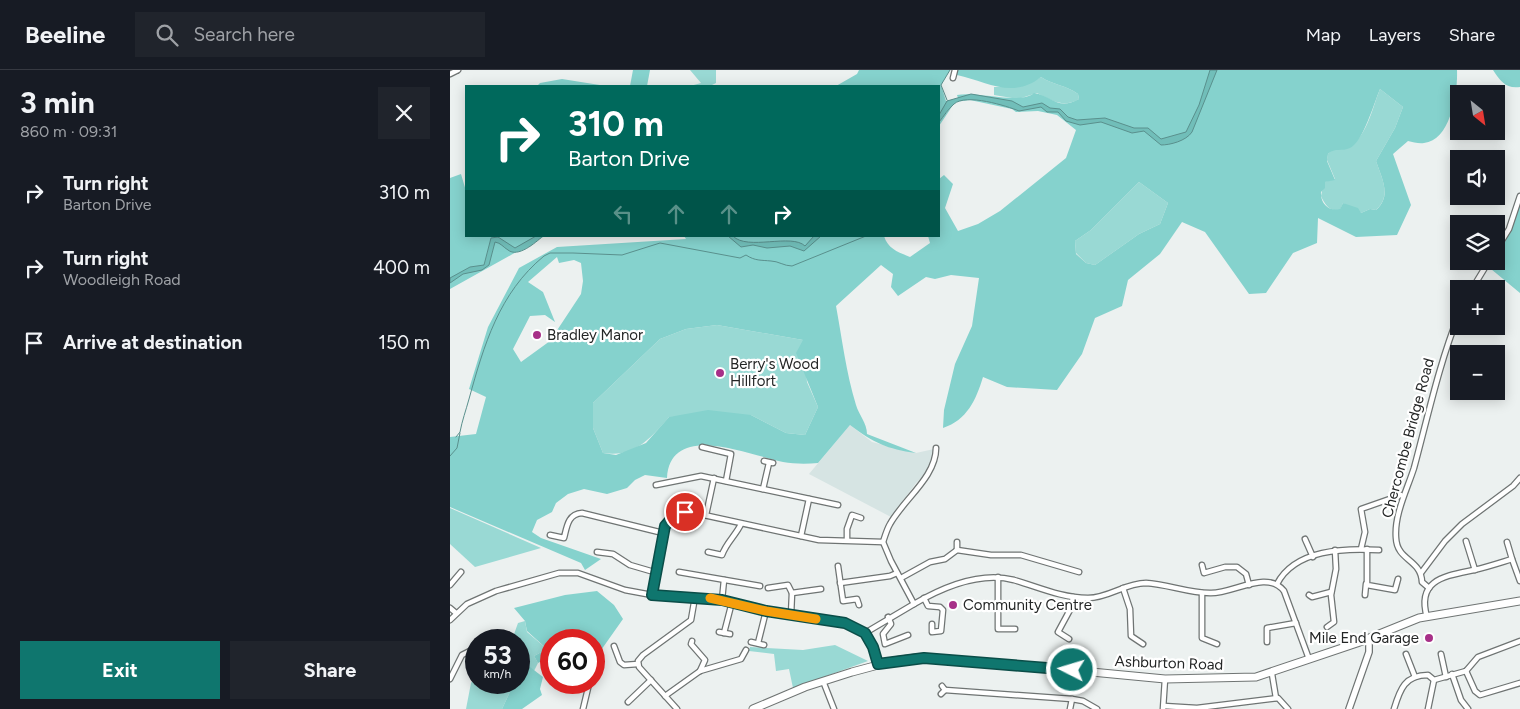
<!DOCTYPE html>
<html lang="en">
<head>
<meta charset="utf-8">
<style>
  :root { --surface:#171b24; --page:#20242c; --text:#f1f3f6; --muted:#9ea1a6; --line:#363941; --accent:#0f766e }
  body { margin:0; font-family:Figtree,sans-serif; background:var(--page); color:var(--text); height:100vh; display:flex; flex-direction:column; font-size:19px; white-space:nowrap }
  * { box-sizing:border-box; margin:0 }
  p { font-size:16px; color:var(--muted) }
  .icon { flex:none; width:28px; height:28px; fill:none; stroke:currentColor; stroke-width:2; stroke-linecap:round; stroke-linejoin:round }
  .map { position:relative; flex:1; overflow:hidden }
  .drawer { display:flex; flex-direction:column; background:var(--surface); width:450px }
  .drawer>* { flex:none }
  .guide { position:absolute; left:15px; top:15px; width:475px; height:152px; border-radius:0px; box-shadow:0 2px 12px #0003; background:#00695c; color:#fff; overflow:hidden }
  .needle { width:32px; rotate:150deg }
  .controls { position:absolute; left:1000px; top:15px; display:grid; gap:10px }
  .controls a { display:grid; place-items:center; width:55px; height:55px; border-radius:0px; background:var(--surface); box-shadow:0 2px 12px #0003; font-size:25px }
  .speed { position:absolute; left:15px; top:559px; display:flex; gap:10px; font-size:25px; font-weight:700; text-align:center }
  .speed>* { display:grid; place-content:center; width:65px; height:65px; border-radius:50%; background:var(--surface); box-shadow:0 2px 12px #0003; line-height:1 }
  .speed small { font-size:12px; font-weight:400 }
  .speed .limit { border:8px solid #d22; background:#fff; color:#111 }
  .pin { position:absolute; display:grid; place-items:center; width:42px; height:42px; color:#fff; margin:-21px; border:2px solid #fff; border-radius:50%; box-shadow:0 1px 5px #0007 }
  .me { position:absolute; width:55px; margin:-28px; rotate:275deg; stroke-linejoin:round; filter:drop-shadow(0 0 4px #0008) }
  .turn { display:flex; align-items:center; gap:18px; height:105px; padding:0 20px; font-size:22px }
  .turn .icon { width:65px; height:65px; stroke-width:2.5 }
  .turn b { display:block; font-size:35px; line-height:42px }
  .lanes { display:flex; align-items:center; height:48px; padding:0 20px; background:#0003; justify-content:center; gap:25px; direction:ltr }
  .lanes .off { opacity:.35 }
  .round { display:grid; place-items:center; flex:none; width:52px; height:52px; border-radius:0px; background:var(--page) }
  .summary { display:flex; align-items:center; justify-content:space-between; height:85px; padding:0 20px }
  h1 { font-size:30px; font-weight:700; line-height:38px }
  .primary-button { display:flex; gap:10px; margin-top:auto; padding:10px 20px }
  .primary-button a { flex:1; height:58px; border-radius:0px; background:var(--accent); color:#fff; font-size:20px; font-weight:700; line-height:58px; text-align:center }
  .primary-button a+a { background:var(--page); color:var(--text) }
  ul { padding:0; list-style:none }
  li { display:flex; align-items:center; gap:15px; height:75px; padding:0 20px }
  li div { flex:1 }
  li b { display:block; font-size:19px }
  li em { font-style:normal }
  header { display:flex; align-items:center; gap:30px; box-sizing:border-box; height:70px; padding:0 25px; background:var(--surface); border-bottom:1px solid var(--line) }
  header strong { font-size:24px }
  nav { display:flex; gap:28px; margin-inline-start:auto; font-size:18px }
  .search { width:350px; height:45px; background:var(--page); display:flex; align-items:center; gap:12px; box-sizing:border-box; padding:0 18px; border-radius:0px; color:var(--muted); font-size:19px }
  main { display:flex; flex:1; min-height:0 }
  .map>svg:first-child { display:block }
</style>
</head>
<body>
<header>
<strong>Beeline</strong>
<div class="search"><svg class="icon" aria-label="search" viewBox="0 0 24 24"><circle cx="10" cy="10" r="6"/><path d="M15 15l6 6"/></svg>Search here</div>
<nav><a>Map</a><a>Layers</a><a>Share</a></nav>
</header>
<main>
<section class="drawer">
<div class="summary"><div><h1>3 min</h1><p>860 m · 09:31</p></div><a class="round"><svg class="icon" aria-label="close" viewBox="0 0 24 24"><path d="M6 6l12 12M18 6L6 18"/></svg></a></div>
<ul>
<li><svg class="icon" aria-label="right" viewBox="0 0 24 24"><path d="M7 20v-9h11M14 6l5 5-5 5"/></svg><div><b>Turn right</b><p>Barton Drive</p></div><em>310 m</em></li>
<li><svg class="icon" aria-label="right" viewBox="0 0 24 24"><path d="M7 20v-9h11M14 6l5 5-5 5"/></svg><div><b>Turn right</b><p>Woodleigh Road</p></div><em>400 m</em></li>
<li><svg class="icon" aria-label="arrive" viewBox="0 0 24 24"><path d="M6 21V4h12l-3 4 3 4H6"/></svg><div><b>Arrive at destination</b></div><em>150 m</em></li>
</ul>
<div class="primary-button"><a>Exit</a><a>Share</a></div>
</section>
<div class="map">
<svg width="1070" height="639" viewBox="0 0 1070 639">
  <rect width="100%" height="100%" fill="#ecf1f0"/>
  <path fill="#d6e4e3" d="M400,355L422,372L466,383L484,379V388L476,403L466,413L441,447L359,404Z"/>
  <g fill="#99d9d4">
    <path d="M240,0H266V13L260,16H240L251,13Z"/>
    <path d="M591,7C603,15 616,15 628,24L629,29C614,38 602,31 587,23L568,29L544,25V17H570Z"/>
    <path d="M930,19L953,37L945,58L926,91C932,109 942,126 926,140L920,139L911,143L893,133L890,140C880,142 875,135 871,126L874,112L885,109L877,90L878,84L884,79C914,83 921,41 930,19Z"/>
    <path d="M689,112L718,133L710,154L689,164L645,195L636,193L626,183L625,171L641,160Z"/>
    <path d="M267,255L353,270L357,312L368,337L355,365L336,363L301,345L219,347C200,369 184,388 153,383L143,358V333L210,269L236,259Z"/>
    <path d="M0,438L91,478L25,497L0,474Z"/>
    <path d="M75,551L77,562L97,579L84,586L88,593L84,601H74L69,607V570H62L68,553Z"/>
    <path d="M385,575L418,591L343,618L339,599L326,601L324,584L299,581L300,577L353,580Z"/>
    <path d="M26,605V612L64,613L52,639H16L21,613Z"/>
  </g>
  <g fill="#85d2cd" fill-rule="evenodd">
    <path d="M183,0H200L197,16H180Z"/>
    <path d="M409,0H500L491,15L496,31L500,30L489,45V16H386L407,4Z"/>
    <path d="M504,0H1007C1008,21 1001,71 974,73C969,74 963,72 958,71L943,84L961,135L947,165L906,167L868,148L867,173L843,183L816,223L799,224L755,162L732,152L710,184L678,210L672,236L645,248L632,284L607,320L557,317L533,307C526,330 517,350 493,358L494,340L505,294L522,256L529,208L501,205L485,209L476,207L448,226L441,217L443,204L431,195L386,236C392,268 396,303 406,335C409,345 417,353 417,364L466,383C437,379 424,373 400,355L368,393C357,394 344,394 333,392C302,386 220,350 217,408L195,405L185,410L177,418L157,424L134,419L118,424L106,433L102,442L87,450L82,462L91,468L151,489L135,500L131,493L0,437V367L26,364L36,327L19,319L38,257L69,198L107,177L236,169L234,166H434C438,179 448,182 460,187L480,173L478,166H489V109L494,105L503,114L495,138L508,161L528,154L550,141L616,88L626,60L607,45L588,41L566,42L562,39L520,30L505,32L489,56V52L505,32L503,30L501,31L508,28L507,25C528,21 571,35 584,23C602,26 608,41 629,29L628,24C616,15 603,15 591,7C562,30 536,11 507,5ZM930,19L953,37L945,58L926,91C932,109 942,126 926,140L920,139L911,143L908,138L893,133L890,139C879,142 870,133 871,122L875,118V112L885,110L877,91L878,84C885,77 892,82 900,78C913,72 924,33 930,19ZM689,112L718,133L710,154L689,164L645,195L636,193L626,184L625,171L641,160ZM107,187L109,193L124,190L131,193L133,211L131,224L100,271L71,292L63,279L80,246L95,245L105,252L93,222L78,212ZM267,255L353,270L346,283L368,337L355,365L336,363L301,345L258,340L219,347L196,373L166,385L153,383L143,358V333L210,269L236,259Z"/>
    <path d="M1043,0H1070V17C1056,19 1050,11 1043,0Z"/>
    <path d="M112,9L156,16H87L90,13Z"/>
    <path d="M11,104L16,121V166H95L0,219V108Z"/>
    <path d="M1070,131V223L1041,199L1059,164Z"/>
    <path d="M147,521L164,535L173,549L149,583L144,587V570H101V586L88,593L84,586L97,579L77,561L75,551L64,538L115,525Z"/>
    <path d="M80,597L93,607L90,619L92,625L72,639H52L64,613L69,612V607Z"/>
  </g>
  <g fill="#71beb9" stroke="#5a908d">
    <path d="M760,0H767L742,62C736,71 720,75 711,75L694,61L682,63L651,52L630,55L616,51L608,42H597L591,37L569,41C557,36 516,23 504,34C498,39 494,46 489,52V45L497,31L521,24L562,31L573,37L592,33L600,38L610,39L618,47L627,50L655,48L684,58H698L711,69L736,62L749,35Z"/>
    <path d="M86,166H93C85,173 68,188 58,180C53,177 51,173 45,172L39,195L32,200L13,204L0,213V208L20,197L34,195L41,168L48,167L65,178Z"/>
    <path d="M278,166H283C297,181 342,163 355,176L364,166H371L354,181L340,176L317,178L303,175L291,177Z"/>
  </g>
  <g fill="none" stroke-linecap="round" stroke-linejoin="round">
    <g stroke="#5a908d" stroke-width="1">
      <path d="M497,30L491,15L500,0"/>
      <path d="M6,367L10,362C12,351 16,340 19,329C34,275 49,223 94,186L100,183H123L172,185L210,173L290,188L296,185C305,191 311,190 321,191C328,191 334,196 342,196L416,166"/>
      <path d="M0,386L7,378L10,363"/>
    </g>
    <defs>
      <g id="minor">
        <path d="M0,4L8,0"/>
        <path d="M503,8L505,0"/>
        <path d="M1046,180L1059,159L1070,126"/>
        <path d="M1022,219L1039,191"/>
        <path d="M252,377L281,384L276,411"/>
        <path d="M314,391L323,393"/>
        <path d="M206,415L251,406L388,435"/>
        <path d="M313,419L319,393"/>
        <path d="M256,445L264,408"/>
        <path d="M100,465L114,468C117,456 118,444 132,443L213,463"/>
        <path d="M351,466L359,429"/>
        <path d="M855,469L863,487"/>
        <path d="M397,470V459L402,445L411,448"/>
        <path d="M1016,471L1025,500"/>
        <path d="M507,472V480"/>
        <path d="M911,479L915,462L911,439L951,425"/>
        <path d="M917,479V515L945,520L948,509"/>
        <path d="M147,482L163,484L180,495L204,502"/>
        <path d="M258,482L272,485C276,473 286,465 291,454"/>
        <path d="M1062,489L1070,511"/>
        <path d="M752,495L754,503L775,497H787L796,504L799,515"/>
        <path d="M388,496L393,531L407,529L409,535"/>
        <path d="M229,502L310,516"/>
        <path d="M971,503L995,471L1012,454L1063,416L1070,408"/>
        <path d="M548,507V559H565"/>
        <path d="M451,508L480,492L495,489L507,480L541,485H571L629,502"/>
        <path d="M390,513L440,506L447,503"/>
        <path d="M827,514C845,479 895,478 929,480"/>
        <path d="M0,515L11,502"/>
        <path d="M318,518L338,515L342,523L341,545"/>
        <path d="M673,518L680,539L681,566L693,574"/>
        <path d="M979,518L972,512C971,489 947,491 946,468C944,445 957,420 964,398C978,346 989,294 1009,244"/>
        <path d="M342,523L371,519"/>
        <path d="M752,523V568L767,574"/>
        <path d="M202,525L215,456C221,446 228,443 240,442L369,470L433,472"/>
        <path d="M859,525L862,527L881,522"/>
        <path d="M915,525L916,514"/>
        <path d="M474,528L478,536L490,537L493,540L491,561L482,562V554"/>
        <path d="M272,530L274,510"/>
        <path d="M464,534C493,517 530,501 564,510C588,517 612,528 638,528C659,528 675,513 696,513C717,514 738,523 760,523C783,524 817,499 834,521L859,589"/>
        <path d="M0,538L6,543"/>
        <path d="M438,547L441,554L433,564L435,574L458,565"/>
        <path d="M977,547C966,509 996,506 1024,500C1037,497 1049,493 1062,489L1057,472"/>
        <path d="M0,550L17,534L46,521L109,503H128L175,520L202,525L272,530L316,541L395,553L415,563L423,577L428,594"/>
        <path d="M877,557L884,552L881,525L886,499L885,480"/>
        <path d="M269,562L280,564"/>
        <path d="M274,563L282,532"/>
        <path d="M415,563L464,534L441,491L433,472C435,466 437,459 440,454C454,429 486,407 486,378"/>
        <path d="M619,569L608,562L621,538L623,527"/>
        <path d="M38,570L48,565"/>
        <path d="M242,571L241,574L255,590L250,601"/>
        <path d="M301,572L314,575"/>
        <path d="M817,572V558L846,553"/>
        <path d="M308,573L316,541"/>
        <path d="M164,576L170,592L174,595L188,594"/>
        <path d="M956,584L965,607"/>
        <path d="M991,584L996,607"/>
        <path d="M1016,601L1025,621L1030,625L1070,613"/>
        <path d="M1016,601L1028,587L1070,571"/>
        <path d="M822,604L826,628"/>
        <path d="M1002,604L1011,630L1018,639"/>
        <path d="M0,609L12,585L26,578"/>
        <path d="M373,611L384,639"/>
        <path d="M495,620L622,629L633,631L647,639"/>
        <path d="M491,624L495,620L492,616"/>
        <path d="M215,626L250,601L291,589L296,580"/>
        <path d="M178,632L201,610"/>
        <path d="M714,636L747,638L828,628L838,639"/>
        <path d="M133,639L139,614"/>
        <path d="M227,639L189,597L188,591L193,585L241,550L245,527"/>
        <path d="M620,639L622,629"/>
        <path d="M713,639L715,609"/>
        <path d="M944,639C950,619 955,605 978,605L984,610L1016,601"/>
        <path d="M978,639L984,610"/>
      </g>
      <path id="tertiary" d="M899,639L919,582V568"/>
      <path id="primary" d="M303,639L355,617L402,602L443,591L465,588L568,595L715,609L806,607L907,573L969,548L1070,531"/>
    </defs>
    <use href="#minor" stroke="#6f7473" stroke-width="7"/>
    <use href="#tertiary" stroke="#6f7473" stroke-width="8"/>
    <use href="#primary" stroke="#6f7473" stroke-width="9"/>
    <use href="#minor" stroke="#fff" stroke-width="4.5"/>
    <use href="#tertiary" stroke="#fff" stroke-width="5.5"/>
    <use href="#primary" stroke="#fff" stroke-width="7"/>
  </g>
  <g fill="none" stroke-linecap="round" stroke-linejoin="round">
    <defs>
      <path id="route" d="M235,442L222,448L215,456L202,525L272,530L316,541L395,553L415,563L423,577L428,594L474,588L622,600"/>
    </defs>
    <use href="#route" stroke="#0a4d48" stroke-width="12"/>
    <use href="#route" stroke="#0f766e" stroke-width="9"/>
    <path stroke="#f59e0b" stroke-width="9" d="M260,528L316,541L366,549"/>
  </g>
  <g fill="#a73088" stroke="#fff" stroke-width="2">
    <circle cx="87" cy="265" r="5"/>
    <circle cx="270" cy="303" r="5"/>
    <circle cx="503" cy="535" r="5"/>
    <circle cx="979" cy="568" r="5"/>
  </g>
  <g text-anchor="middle" stroke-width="4.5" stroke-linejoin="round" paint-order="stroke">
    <g font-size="15" fill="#242626" stroke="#fff" text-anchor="start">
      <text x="97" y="270">Bradley Manor</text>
      <text x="280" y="299">Berry's Wood<tspan x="280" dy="17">Hillfort</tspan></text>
      <text x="513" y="540">Community Centre</text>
      <text x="969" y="573" text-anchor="end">Mile End Garage</text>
    </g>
    <g font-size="15" fill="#242626" stroke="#fff">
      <text transform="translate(958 368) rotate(-75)" y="5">Chercombe Bridge Road</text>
      <text transform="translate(719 593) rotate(2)" y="5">Ashburton Road</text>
    </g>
  </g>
</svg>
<div class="controls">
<a><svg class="needle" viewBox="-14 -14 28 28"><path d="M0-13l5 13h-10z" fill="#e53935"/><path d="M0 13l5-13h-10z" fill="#9ea1a6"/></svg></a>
<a><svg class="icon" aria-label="sound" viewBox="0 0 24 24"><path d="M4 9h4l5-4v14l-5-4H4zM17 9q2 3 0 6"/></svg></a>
<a><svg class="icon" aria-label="layers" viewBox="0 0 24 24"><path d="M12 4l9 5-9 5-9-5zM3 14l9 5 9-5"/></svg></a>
<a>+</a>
<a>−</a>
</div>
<div class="speed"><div>53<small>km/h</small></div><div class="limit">60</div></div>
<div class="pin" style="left:235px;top:442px;background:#d93025"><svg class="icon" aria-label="arrive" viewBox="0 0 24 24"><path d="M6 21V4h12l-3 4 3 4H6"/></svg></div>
<svg class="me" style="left:622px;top:600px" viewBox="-20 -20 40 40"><circle r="17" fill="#0f766e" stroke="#fff" stroke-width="3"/><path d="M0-11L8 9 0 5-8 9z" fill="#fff"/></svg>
<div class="guide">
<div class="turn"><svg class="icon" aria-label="right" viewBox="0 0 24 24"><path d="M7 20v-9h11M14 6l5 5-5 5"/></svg><div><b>310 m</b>Barton Drive</div></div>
<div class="lanes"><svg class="icon off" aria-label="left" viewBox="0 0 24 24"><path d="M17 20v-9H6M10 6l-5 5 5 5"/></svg><svg class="icon off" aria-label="ahead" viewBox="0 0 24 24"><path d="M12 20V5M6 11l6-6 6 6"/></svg><svg class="icon off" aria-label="ahead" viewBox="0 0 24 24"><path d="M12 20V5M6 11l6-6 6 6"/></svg><svg class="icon" aria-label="right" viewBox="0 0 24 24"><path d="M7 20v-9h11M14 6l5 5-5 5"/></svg></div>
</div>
</div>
</main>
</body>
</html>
